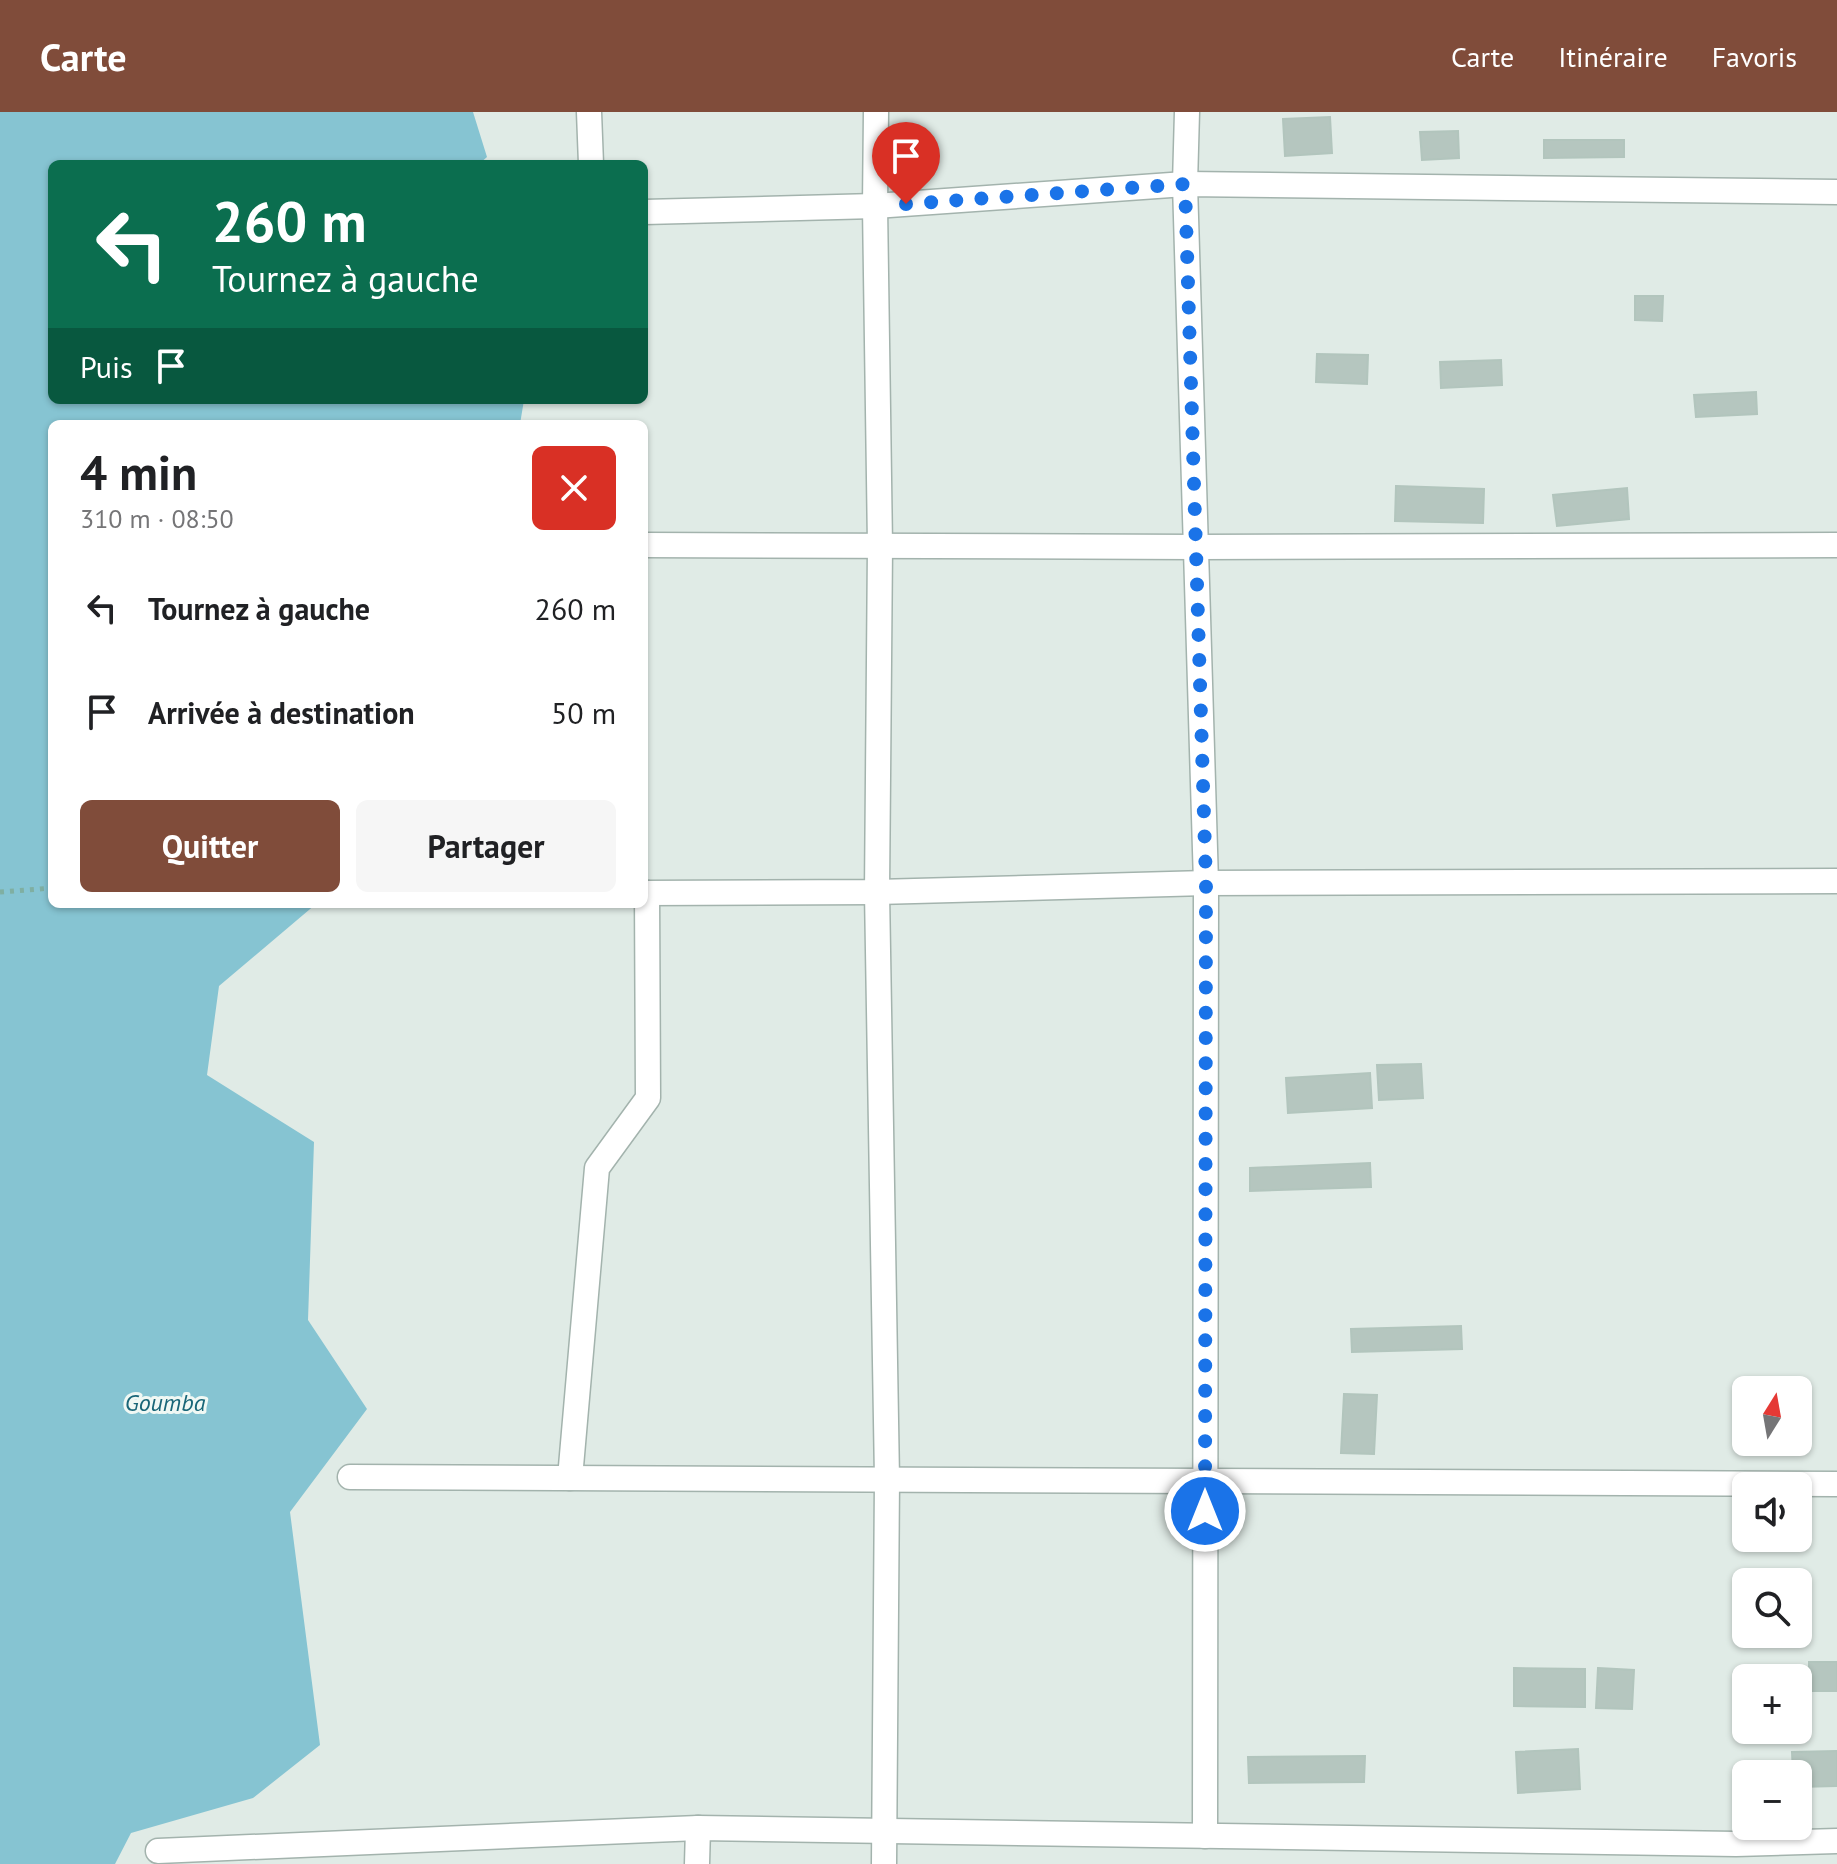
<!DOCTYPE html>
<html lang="fr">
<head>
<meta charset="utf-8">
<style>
  :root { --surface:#fff; --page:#f6f6f6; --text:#202124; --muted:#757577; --accent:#804c3a }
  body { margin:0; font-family:"PT Sans",sans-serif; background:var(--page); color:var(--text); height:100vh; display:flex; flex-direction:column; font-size:30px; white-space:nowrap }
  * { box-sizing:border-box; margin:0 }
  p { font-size:26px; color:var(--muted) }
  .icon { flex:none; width:44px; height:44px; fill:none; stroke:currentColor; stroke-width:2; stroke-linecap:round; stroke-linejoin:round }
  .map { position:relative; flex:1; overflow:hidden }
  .details { position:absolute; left:48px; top:308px; width:600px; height:488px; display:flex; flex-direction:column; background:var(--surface); border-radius:12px; box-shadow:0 2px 6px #0004 }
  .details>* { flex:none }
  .banner { position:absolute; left:48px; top:48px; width:600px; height:244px; border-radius:12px; box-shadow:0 2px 6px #0004; background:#0b6e4f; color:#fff; overflow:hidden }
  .needle { width:52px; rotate:11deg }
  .buttons { position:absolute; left:1732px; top:1264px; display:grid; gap:16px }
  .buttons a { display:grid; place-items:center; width:80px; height:80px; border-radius:12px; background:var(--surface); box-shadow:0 2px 6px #0004; font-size:40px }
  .pin { position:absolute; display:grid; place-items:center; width:68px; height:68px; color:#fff; margin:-82px -34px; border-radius:50% 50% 50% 0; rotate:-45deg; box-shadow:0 0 8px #0007 }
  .pin .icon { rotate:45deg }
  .me { position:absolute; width:88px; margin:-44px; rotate:0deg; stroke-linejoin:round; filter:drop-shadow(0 0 6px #0008) }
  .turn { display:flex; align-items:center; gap:28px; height:168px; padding:0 32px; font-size:36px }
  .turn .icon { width:104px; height:104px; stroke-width:2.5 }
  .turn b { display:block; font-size:56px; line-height:68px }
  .then { display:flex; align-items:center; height:76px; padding:0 32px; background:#0003; gap:16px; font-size:30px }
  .round { display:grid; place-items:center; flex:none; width:84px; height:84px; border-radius:12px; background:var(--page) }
  .head { display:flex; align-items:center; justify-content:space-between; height:136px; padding:0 32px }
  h1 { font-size:48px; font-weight:700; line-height:60px }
  .primary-button { display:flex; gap:16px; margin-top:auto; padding:16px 32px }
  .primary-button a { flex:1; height:92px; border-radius:12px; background:var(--accent); color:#fff; font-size:32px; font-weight:700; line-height:92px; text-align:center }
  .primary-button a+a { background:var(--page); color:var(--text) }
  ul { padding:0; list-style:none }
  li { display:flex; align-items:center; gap:24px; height:104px; padding:0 32px }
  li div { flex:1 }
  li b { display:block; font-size:30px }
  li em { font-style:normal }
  header { display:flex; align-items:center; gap:48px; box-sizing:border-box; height:112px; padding:0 40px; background:var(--accent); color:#fff }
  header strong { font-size:38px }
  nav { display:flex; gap:44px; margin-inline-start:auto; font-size:28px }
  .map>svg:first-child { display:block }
</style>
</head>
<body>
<header>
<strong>Carte</strong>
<nav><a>Carte</a><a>Itinéraire</a><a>Favoris</a></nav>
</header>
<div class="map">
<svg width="1837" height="1752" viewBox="0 0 1837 1752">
  <rect width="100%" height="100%" fill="#e0ebe6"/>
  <path fill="#86c4d2" d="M0,0H473L487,45L479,52H52V288H524L520,312H52V792H316L219,874L207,963L314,1030L308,1208L367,1297L290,1400L320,1633L253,1686L131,1721L115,1752H0Z"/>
  <g fill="#b5c6bf" stroke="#b2c5bd" stroke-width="2">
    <path d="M1330,5L1332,41L1285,44L1283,7Z"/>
    <path d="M1458,19L1459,46L1422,48L1420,20Z"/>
    <path d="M1544,28H1624V45L1544,46Z"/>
    <path d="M1635,184H1663L1662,209L1635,208Z"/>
    <path d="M1317,242L1368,243L1367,272L1316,270Z"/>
    <path d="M1501,248L1502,273L1441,276L1440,250Z"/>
    <path d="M1756,280L1757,302L1696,305L1694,283Z"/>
    <path d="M1396,374L1484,377L1483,411L1395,409Z"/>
    <path d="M1627,376L1629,407L1557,414L1553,383Z"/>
    <path d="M1421,952L1423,986L1379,988L1377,953Z"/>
    <path d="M1370,961L1372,996L1288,1001L1286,966Z"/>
    <path d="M1370,1051L1371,1075L1250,1079V1056Z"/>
    <path d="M1461,1214L1462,1237L1352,1240L1351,1217Z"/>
    <path d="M1344,1282L1377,1283L1374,1342L1341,1341Z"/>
    <rect x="1809" y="1550" width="28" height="29"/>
    <path d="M1514,1556L1585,1557V1595L1514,1594Z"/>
    <path d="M1598,1556L1634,1558L1632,1597L1596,1596Z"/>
    <path d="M1578,1637L1580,1677L1518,1681L1516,1640Z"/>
    <path d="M1837,1639V1674L1798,1675V1662H1793L1792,1640Z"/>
    <path d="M1365,1644L1364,1670L1249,1671L1248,1645Z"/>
  </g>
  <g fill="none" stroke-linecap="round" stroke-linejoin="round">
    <defs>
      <g id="minor">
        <path d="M589,0L591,52"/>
        <path d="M876,0L875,94L880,434L877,780L887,1367L884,1752"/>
        <path d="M1187,0L1185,72L1206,771L1205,1724"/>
        <path d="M644,100L875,94L1185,72L1837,80"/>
        <path d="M644,433L1197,435L1837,433"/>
        <path d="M644,781L877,780L1206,771L1837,769"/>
        <path d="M350,1365L1837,1372"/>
        <path d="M570,1366L597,1056L648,986L647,781"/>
        <path d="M158,1739L698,1716L1736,1732L1837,1729"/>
        <path d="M697,1752L698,1716"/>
      </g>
    </defs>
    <use href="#minor" stroke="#a3b3ad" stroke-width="27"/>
    <path stroke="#7fafa2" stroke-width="5" stroke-dasharray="4 6" stroke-linecap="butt" d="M0,780L52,776"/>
    <use href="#minor" stroke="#fff" stroke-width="24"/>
  </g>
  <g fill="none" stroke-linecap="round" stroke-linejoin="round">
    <path stroke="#1a73e8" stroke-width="14" stroke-dasharray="0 25.2" d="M906,92L1185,72L1206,771L1205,1399"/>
  </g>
  <g text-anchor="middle" stroke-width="6" stroke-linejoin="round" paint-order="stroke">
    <g font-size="24" font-style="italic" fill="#196678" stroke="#f0f8f4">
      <text x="165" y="1299">Goumba</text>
    </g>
  </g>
</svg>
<div class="buttons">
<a><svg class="needle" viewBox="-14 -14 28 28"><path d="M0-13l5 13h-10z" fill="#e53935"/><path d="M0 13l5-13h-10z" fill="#757577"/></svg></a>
<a><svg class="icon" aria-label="sound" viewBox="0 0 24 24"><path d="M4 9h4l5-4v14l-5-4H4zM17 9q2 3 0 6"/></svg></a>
<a><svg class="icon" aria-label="search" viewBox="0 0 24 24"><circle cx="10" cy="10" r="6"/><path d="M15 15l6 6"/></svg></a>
<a>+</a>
<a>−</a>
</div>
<div class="pin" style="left:906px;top:92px;background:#d93025"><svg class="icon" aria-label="arrive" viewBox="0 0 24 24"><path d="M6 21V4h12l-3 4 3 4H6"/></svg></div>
<svg class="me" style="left:1205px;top:1399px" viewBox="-20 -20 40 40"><circle r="17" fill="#1a73e8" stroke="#fff" stroke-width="3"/><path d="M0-11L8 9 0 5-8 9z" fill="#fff"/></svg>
<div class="banner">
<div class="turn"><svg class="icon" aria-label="left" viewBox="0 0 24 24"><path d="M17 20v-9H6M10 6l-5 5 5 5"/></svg><div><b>260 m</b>Tournez à gauche</div></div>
<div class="then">Puis<svg class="icon" aria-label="arrive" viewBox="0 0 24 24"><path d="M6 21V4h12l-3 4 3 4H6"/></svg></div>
</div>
<section class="details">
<div class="head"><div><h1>4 min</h1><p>310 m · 08:50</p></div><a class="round" style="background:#d93025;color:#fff"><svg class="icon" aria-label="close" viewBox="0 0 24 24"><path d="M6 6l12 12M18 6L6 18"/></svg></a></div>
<ul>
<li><svg class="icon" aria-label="left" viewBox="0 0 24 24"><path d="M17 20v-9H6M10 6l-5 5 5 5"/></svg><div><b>Tournez à gauche</b></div><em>260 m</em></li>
<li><svg class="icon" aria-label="arrive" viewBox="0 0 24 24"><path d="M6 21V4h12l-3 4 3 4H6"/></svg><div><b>Arrivée à destination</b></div><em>50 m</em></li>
</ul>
<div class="primary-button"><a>Quitter</a><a>Partager</a></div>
</section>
</div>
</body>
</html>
